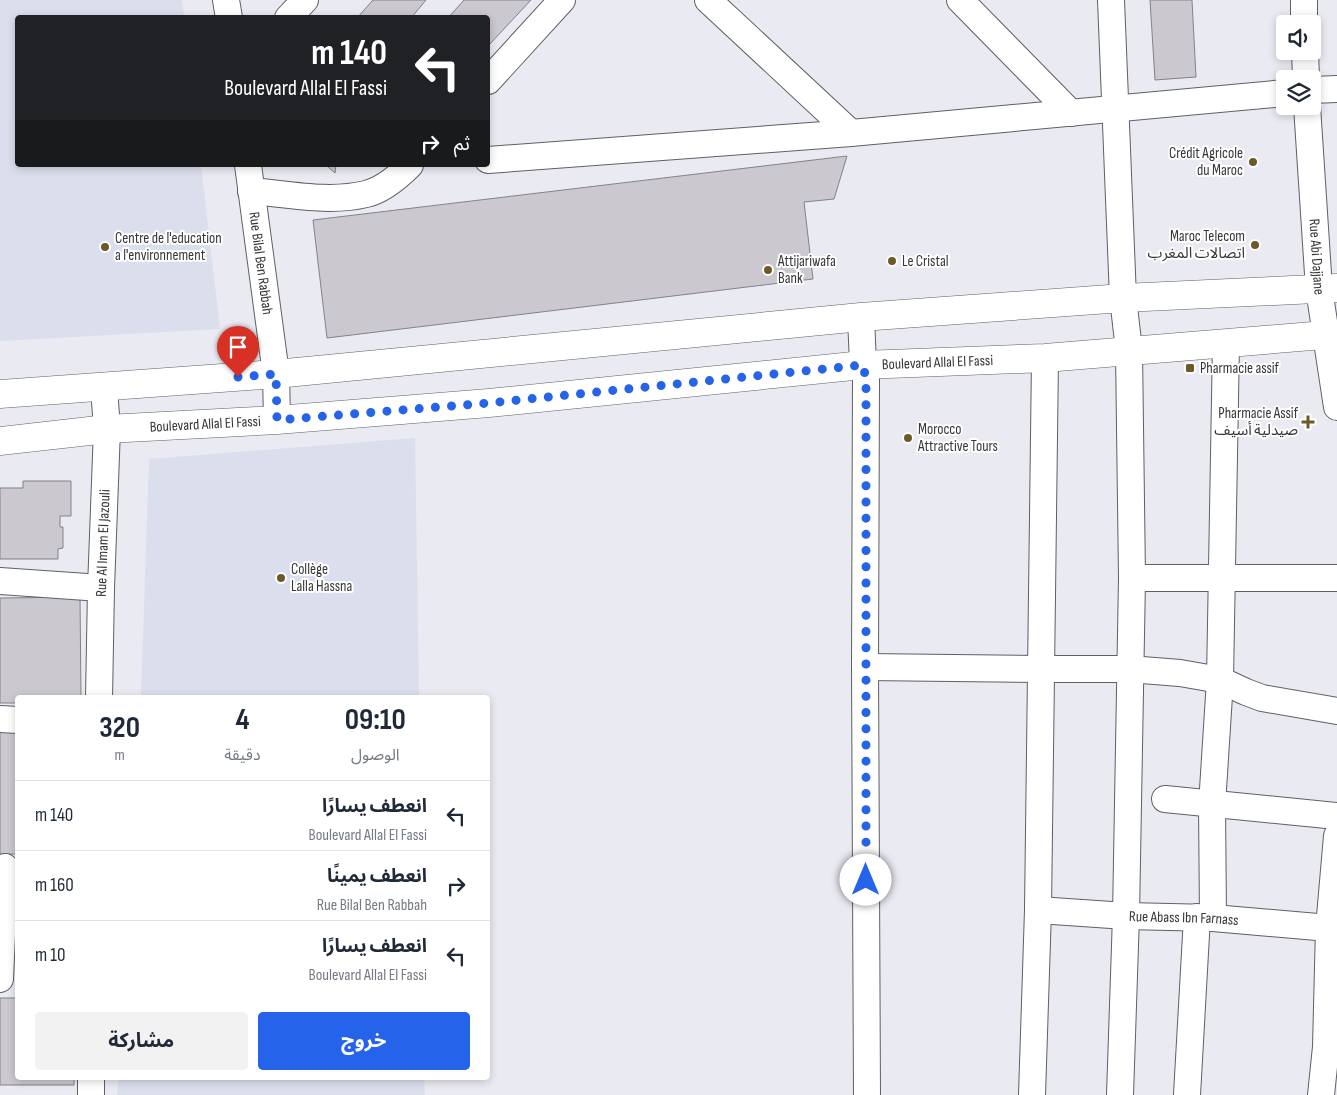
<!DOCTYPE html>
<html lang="ar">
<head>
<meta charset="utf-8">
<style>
  :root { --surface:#fff; --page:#f2f2f3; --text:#1f2937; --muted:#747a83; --line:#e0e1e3; --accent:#2563eb }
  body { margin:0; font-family:"Sofia Sans Condensed","Noto Sans Arabic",sans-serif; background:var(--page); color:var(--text); direction:rtl; height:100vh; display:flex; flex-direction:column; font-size:19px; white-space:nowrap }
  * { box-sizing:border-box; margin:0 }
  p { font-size:16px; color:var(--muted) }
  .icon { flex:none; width:28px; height:28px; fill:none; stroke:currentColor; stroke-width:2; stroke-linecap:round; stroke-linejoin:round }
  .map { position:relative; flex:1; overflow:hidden; direction:ltr }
  .side { position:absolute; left:15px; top:695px; width:475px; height:385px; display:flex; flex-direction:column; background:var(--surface); border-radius:5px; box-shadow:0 2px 8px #0003; direction:rtl }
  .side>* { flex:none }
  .guide { position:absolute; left:15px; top:15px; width:475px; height:152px; border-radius:5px; box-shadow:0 2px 8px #0003; direction:rtl; background:#202124; color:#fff; overflow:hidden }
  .fabs { position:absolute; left:1276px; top:15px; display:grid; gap:10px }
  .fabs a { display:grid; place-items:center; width:45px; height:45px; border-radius:5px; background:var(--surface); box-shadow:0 2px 8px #0003; font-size:25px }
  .pin { position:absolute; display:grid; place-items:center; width:42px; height:42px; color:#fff; margin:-51px -21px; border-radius:50% 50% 50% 0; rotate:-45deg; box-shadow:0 0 5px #0007 }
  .pin .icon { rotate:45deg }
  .me { position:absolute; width:55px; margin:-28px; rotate:0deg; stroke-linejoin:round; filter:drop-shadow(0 0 4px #0008) }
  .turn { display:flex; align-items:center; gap:18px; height:105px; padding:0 20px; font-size:22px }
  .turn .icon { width:65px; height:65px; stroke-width:2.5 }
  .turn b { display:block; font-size:35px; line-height:42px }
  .then { display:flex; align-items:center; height:48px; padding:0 20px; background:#0003; gap:10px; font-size:19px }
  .eta { display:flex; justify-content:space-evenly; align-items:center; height:85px; text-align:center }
  .eta b { font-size:30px; font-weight:700; line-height:35px }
  .action { display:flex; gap:10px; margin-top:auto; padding:10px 20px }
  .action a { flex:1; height:58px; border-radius:5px; background:var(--accent); color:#fff; font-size:20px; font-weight:700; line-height:58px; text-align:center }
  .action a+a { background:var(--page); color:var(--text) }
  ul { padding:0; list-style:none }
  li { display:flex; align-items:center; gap:15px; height:70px; padding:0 20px; border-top:1px solid var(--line) }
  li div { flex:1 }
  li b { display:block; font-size:19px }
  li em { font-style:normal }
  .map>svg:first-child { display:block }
</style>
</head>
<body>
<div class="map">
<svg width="1337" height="1095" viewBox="0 0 1337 1095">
  <rect width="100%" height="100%" fill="#e9eaf2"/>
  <g fill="#dbdeed">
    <path d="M0,0H182L184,17L18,18V165H201L220,329L0,341Z"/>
    <path d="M415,438L419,697H141L149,459Z"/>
    <path d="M119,1078H424L425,1095H117Z"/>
  </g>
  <g fill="#cbc8cf" stroke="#858187">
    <path d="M373,0H426L411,18H357Z"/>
    <path d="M464,0H531L488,46V18H448Z"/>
    <path d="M1150,0H1192L1196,77L1155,80Z"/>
    <path d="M847,156L834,199L804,202L813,279L327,338L313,220Z"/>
    <path d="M326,165H336L335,173Z"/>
    <path d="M23,481H71V516H60V527H63V548L58,549V559H0V488H23Z"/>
    <path d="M80,597L81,698H18V703H0V598Z"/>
    <path d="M0,723L18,724V854H0Z"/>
    <path d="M0,998H18V1078H74V1085H0Z"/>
  </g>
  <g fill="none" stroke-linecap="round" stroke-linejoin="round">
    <defs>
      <g id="minor">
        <path d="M226,0L229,18"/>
        <path d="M708,0L851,133"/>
        <path d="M960,0L1071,113"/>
        <path d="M1111,0L1123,298L1129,350L1132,578L1126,916L1120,1095"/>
        <path d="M1304,0V24"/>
        <path d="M288,18L305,0"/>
        <path d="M1305,51L1306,79"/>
        <path d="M488,81L562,0"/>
        <path d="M1312,90L1337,89"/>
        <path id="s1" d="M1307,106L1319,289L1337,407"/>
        <path d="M488,160L851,133L1285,93"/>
        <path id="s2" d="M248,165L276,374L277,420"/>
        <path d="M251,191C288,194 329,203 366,194C383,190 398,177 410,165"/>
        <path d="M861,317L863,365L866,379L865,667L867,1095"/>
        <path d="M1132,578H1337"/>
        <path d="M0,581L101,588"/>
        <path d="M865,667L1042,669H1129L1180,673L1220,680L1246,692L1262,698L1337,711"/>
        <path id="s3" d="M99,698L101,588L107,429L104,388"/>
        <path d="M0,719L18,720"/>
        <path d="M1165,799L1337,816"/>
        <path id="s4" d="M1038,910L1126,916L1213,918L1329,928"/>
        <path d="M1213,918L1212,805L1220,680L1226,343"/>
        <path d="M0,979L5,867"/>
        <path d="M91,1095V1078"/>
        <path d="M1032,1095L1038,910L1045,358"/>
        <path d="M1187,1095L1197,917"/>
        <path d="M1321,1095L1326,1047L1329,928L1337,836"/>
      </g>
      <g id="secondary">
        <path d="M0,394L276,374L861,317L1123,298L1337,288"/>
        <path id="s5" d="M0,441L107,429L277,420L489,403L863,365L1045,358L1337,334"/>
      </g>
    </defs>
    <use href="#minor" stroke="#5f6066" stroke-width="28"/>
    <use href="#secondary" stroke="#5f6066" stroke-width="29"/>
    <use href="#minor" stroke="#fff" stroke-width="26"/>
    <use href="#secondary" stroke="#fff" stroke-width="28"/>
  </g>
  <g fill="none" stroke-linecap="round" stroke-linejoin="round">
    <path stroke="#2563eb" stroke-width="9" stroke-dasharray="0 16.2" d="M238,377L276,374L277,420L489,403L863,365L866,379V880"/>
  </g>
  <g fill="#6c5928" stroke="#fff" stroke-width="2">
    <circle cx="1253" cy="162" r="5"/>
    <circle cx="1255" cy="245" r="5"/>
    <circle cx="105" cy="247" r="5"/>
    <circle cx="892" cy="261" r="5"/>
    <circle cx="768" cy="270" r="5"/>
    <rect x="1185" y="363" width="10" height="10" rx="2.5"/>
    <path d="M1305.5 414.5h5v5h5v5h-5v5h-5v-5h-5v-5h5z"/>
    <circle cx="908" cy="438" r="5"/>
    <circle cx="281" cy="578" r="5"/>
  </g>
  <g text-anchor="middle" stroke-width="4" stroke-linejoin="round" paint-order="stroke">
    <g font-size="15" fill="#363639" stroke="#fff" text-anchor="start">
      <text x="1243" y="158" text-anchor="end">Crédit Agricole<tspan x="1243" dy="17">du Maroc</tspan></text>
      <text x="1245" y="241" text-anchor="end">Maroc Telecom<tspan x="1245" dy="17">اتصالات المغرب</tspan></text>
      <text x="115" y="243">Centre de l'education<tspan x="115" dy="17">a l'environnement</tspan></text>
      <text x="778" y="266">Attijariwafa<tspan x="778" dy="17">Bank</tspan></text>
      <text x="902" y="266">Le Cristal</text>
      <text x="1200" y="373">Pharmacie assif</text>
      <text x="1298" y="418" text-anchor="end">Pharmacie Assif<tspan x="1298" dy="17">صيدلية أسيف</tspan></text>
      <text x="918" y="434">Morocco<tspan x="918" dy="17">Attractive Tours</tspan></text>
      <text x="291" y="574">Collège<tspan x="291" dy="17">Lalla Hassna</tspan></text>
    </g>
    <g font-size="15" fill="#363639" stroke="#fff">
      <text dy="5" stroke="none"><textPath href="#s1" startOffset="151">Rue Abi Dajjane</textPath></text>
      <text dy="5" stroke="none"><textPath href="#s2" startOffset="99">Rue Bilal Ben Rabbah</textPath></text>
      <text dy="5" stroke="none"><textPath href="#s5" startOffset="941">Boulevard Allal El Fassi</textPath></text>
      <text dy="5" stroke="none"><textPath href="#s5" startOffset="206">Boulevard Allal El Fassi</textPath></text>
      <text dy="5" stroke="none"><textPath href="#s3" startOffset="155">Rue Al Imam El Jazouli</textPath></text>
      <text dy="5" stroke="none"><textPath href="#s4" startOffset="146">Rue Abass Ibn Farnass</textPath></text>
    </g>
  </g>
</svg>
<div class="fabs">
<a><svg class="icon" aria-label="sound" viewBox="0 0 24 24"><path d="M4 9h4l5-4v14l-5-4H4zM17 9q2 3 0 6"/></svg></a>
<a><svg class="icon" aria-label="layers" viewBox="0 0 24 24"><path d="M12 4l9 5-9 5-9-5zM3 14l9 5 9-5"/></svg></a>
</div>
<div class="pin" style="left:238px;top:377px;background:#d93025"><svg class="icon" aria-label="arrive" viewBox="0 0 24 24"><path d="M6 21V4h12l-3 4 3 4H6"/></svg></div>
<svg class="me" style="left:866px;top:880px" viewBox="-20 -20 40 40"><circle r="19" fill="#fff"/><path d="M0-13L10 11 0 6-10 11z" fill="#2563eb"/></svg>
<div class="guide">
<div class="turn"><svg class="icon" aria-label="left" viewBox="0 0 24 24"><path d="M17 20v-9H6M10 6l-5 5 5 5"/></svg><div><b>140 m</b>Boulevard Allal El Fassi</div></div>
<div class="then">ثم<svg class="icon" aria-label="right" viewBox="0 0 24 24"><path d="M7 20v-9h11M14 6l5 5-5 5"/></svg></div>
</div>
<section class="side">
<div class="eta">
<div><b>09:10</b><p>الوصول</p></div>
<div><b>4</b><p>دقيقة</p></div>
<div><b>320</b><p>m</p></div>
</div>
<ul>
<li><svg class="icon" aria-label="left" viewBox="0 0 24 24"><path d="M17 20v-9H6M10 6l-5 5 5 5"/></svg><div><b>انعطف يسارًا</b><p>Boulevard Allal El Fassi</p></div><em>140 m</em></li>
<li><svg class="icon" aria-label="right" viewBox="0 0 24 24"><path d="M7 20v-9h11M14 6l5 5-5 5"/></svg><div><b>انعطف يمينًا</b><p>Rue Bilal Ben Rabbah</p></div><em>160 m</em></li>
<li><svg class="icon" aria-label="left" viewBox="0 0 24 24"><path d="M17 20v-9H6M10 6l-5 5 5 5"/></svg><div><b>انعطف يسارًا</b><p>Boulevard Allal El Fassi</p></div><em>10 m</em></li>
</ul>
<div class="action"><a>خروج</a><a>مشاركة</a></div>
</section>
</div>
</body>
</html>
